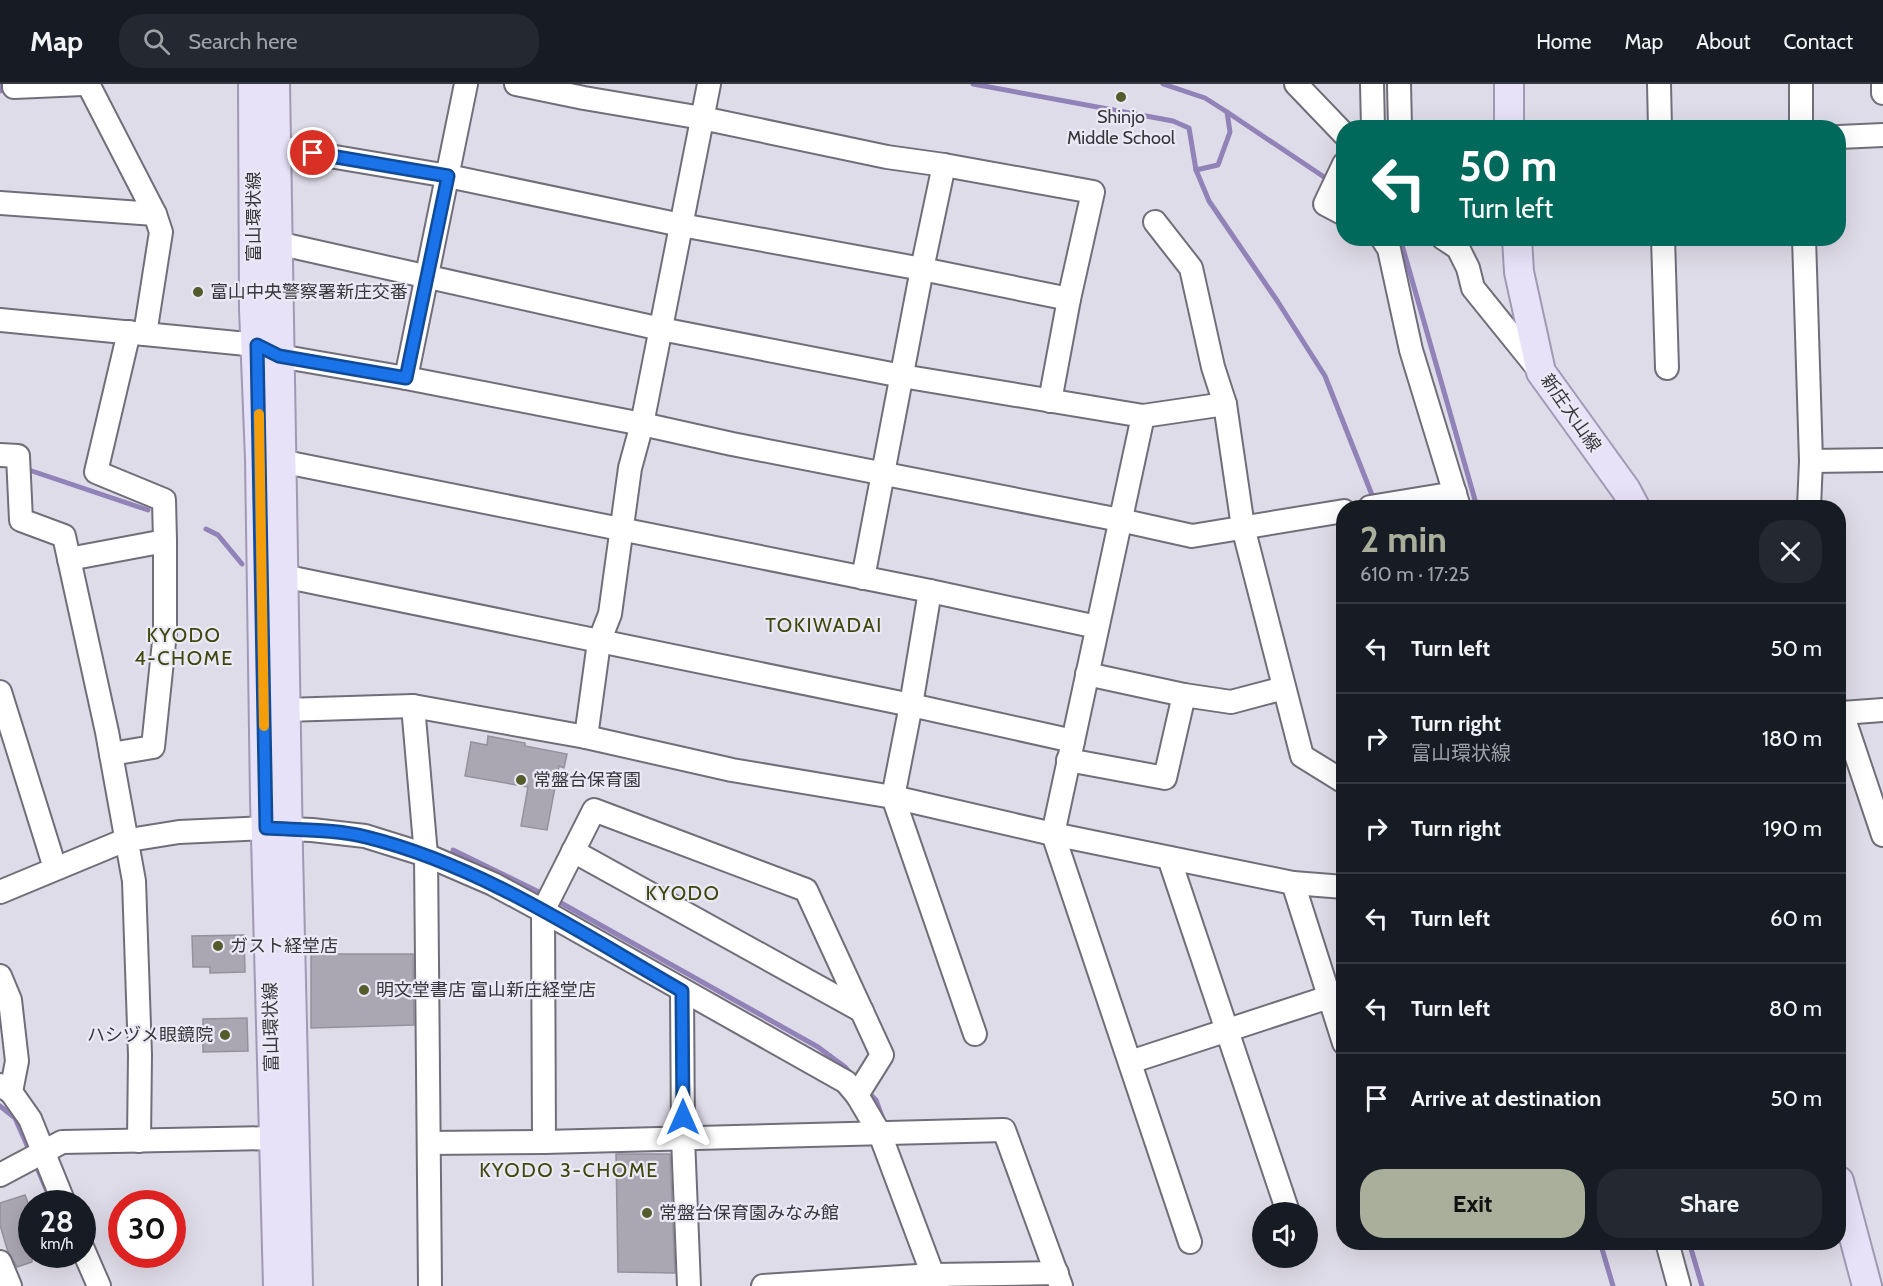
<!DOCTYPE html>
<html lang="en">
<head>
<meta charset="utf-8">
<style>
  :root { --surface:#171b24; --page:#242831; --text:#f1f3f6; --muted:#9ea1a6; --line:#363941; --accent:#aaaf9b }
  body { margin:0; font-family:Cabin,"Noto Sans JP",sans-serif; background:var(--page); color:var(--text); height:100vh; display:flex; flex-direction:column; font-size:22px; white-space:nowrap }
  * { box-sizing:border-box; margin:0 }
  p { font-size:20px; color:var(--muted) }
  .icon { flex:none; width:33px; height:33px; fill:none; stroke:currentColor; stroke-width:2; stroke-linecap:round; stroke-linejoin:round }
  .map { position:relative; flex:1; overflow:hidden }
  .drawer { position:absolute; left:1336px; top:416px; width:510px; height:750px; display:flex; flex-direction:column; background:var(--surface); border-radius:24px; box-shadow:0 6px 24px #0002 }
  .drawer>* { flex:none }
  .hud { position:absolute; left:1336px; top:36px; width:510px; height:126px; border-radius:24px; box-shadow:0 6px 24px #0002; background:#00695c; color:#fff; overflow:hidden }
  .controls { position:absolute; left:1252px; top:1118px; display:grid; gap:12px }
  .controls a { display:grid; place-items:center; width:66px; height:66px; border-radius:50%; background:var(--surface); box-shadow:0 6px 24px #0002; font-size:30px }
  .speed { position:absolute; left:18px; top:1106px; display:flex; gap:12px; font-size:30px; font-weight:700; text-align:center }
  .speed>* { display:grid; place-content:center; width:78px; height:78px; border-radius:50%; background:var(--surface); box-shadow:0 6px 24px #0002; line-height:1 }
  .speed small { font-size:15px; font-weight:400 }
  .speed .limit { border:9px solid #d22; background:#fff; color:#111 }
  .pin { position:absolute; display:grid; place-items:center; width:51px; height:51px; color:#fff; margin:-26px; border:3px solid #fff; border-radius:50%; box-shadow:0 2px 6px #0007 }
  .me { position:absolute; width:66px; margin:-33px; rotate:0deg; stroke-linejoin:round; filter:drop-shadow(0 0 4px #0008) }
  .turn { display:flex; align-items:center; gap:21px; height:126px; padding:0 24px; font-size:27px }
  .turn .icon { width:78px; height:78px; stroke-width:2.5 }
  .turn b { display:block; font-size:42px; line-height:51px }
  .round { display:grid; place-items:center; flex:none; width:63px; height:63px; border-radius:24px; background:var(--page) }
  .headline { display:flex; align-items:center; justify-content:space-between; height:102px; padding:0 24px }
  h1 { font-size:36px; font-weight:800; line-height:45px; color:var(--accent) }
  .action { display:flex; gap:12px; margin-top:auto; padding:12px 24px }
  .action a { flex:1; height:69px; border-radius:24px; background:var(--accent); color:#111; font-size:24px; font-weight:800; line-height:69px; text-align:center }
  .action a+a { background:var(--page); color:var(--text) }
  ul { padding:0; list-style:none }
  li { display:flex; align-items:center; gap:18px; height:90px; padding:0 24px; border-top:2px solid var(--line) }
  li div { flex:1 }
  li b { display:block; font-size:22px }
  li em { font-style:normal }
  header { display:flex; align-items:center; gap:36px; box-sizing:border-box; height:84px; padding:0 30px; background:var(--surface); border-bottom:2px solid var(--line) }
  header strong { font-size:28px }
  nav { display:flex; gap:33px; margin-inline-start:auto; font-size:21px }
  .search { width:420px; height:54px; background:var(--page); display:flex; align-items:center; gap:15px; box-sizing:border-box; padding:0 21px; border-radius:24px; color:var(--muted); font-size:22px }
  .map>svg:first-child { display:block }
</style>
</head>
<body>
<header>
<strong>Map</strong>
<div class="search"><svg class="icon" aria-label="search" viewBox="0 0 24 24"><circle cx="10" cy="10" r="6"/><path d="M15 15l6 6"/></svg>Search here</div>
<nav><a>Home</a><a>Map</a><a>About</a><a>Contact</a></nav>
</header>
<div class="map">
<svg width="1883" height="1202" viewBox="0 0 1883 1202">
  <rect width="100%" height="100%" fill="#dfdce9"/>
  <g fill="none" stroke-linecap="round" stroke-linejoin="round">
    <g stroke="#9182b7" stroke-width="5">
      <path d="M973,0L1173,37L1189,44L1196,86L1209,117L1278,218L1325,292L1374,416"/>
      <path d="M1163,0L1205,14L1227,28L1230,48L1218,81L1196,86"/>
      <path d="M0,7V0"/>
      <path d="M1227,28L1330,97"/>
      <path d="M1400,154L1477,423"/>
      <path d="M26,385L148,426"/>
      <path d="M206,445L218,451L242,480"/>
      <path d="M453,766L545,811"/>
      <path d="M554,815L818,963L845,983L852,991"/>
      <path d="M867,1007L876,1016L883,1035"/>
      <path d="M0,1022L15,1034L30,1068"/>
      <path d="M35,1079L52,1119"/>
      <path d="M1600,1158L1613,1202"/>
      <path d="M1689,1158L1702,1202"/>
    </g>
  </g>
  <g fill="#aaa7b3" stroke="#94919d" stroke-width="1.5">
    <path d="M488,652L525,659V662L567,670L564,684L559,682L547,746L521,742L528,703L465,692L471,658L487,661Z"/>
    <path d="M244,851L245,888L210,889V883H193L192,852Z"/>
    <path d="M311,870H413L414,941L311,944Z"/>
    <path d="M247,934L248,967L203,968V935Z"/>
    <path d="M616,1070H670L675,1189L618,1188Z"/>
    <path d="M25,1111L32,1129V1178L17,1183L8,1168L0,1141V1119Z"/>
  </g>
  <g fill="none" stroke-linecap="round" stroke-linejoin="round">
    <defs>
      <g id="minor">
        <path d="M14,0V3L83,0"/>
        <path d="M88,0L155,130L161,148L145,250"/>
        <path d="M516,0L584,14L702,34L887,73L944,81L1093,108L1069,215L1050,317"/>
        <path d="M1296,0L1344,50"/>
        <path d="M1372,0L1373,44"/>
        <path d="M1399,0L1400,44"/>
        <path d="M1659,0L1660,44"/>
        <path d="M1801,0V44"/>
        <path d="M1883,0V9"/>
        <path d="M1839,53L1883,51"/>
        <path d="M276,63L448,92L681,141L922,185L1069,215"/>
        <path d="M1344,80L1325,120L1344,130"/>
        <path d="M0,119L155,130"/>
        <path d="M1155,138L1191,184L1213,283L1225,320L1243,443L1302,672L1344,698"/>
        <path d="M1382,154L1389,165L1411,266L1459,423"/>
        <path d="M1443,154L1458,164L1468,184L1473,204L1540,287"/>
        <path d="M1663,154L1667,284"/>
        <path d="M1804,154L1811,377L1809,423"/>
        <path d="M277,159L661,245L902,292L1143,332L1225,320"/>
        <path d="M0,236L257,261L279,272L406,294L642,340L732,360L1120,436L1192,452L1344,427"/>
        <path d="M406,294L466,0"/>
        <path d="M1143,332L1053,750L1190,1158"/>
        <path d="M0,371L18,372L21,436L64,452L107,648L134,797L140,971L139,1057"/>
        <path d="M280,377L930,507L1097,543"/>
        <path d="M1811,377L1883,376"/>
        <path d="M1370,423L1455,409"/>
        <path d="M69,475L165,457"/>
        <path d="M283,492L911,621L1073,657"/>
        <path d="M863,494L922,185L944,81"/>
        <path d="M930,507L911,621L893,713L975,950"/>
        <path d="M1087,590L1184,611L1231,618L1284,604"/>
        <path d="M0,608L55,784"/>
        <path d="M413,622L426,771L430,1202"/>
        <path d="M285,626L413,622L586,653L732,686L893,713L1053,750L1293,799L1344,803"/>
        <path d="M1839,626L1842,629L1883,751"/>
        <path d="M1842,629L1883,626"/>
        <path d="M586,653L599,558L610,530L630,384L642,340L709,0"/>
        <path d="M111,670L153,663L165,548V457L164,416L96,388L129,248"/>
        <path d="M1068,676L1165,694L1184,611"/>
        <path d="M573,767L862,927"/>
        <path d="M1169,774L1288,1128"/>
        <path d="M1293,799L1344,959"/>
        <path d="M0,808L123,757L179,748L266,744L312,746L365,752L426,771L493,800L543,827L846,998L857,1011L880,1050L937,1202"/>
        <path d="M0,892L10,916L17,977L11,1008"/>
        <path d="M682,907L683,1054L689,1202"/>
        <path d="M1130,978L1329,913"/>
        <path d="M0,1001L11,1008L30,1035L64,1119"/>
        <path d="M544,1058L543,827L594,726L806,806L882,971L857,1011"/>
        <path d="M429,1059L544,1058L1004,1046L1061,1202"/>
        <path d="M0,1091L62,1058L274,1054"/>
        <path d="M1667,1158L1679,1202"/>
        <path d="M82,1163L99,1202"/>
        <path d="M0,1178L10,1202"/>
        <path d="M763,1202L933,1191L1057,1189"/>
      </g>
      <g id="major">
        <path d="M253,0L254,225L260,375L265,715L278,1202"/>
        <path d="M275,0L288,768L298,1202"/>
        <path d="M1509,0V44"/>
        <path d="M1517,154L1519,188L1541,288L1626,406L1635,423"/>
        <path d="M1839,1097L1867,1202"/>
      </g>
    </defs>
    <use href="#minor" stroke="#716e79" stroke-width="26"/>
    <use href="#major" stroke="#a099b3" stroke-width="32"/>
    <use href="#minor" stroke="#fff" stroke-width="22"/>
    <use href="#major" stroke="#e8e2f8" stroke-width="28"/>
  </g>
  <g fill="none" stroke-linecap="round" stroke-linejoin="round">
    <defs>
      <path id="route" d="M313,69L448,92L406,294L279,272L257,261L266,744C299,746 335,745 366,753C480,781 581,849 682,907L683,1033"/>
    </defs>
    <use href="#route" stroke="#114b97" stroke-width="15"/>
    <use href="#route" stroke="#1a73e8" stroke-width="10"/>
    <path stroke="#f59e0b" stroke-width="10" d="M259,330L264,642"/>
  </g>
  <g fill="#545c2b" stroke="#ece9f6" stroke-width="2">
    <circle cx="1121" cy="13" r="6"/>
    <circle cx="198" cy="208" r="6"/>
    <circle cx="521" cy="696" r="6"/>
    <circle cx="218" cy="862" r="6"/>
    <circle cx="364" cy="906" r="6"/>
    <circle cx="225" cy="951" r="6"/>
    <circle cx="647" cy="1129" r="6"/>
  </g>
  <g text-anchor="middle" stroke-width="4.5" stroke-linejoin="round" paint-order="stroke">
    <g font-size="18" fill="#37363b" stroke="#ece9f6" text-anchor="start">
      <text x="1121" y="39" text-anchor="middle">Shinjo<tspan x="1121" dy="21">Middle School</tspan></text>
      <text x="210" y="214">富山中央警察署新庄交番</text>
      <text x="533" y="702">常盤台保育園</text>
      <text x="230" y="868">ガスト経堂店</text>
      <text x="376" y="912">明文堂書店 富山新庄経堂店</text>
      <text x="213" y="957" text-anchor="end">ハシヅメ眼鏡院</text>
      <text x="659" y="1135">常盤台保育園みなみ館</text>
    </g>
    <g font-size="18" fill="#37363b" stroke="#ece9f6">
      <text transform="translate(254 133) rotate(-90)" y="6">富山環状線</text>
      <text transform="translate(1571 329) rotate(55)" y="6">新庄大山線</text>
      <text transform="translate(271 943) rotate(-91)" y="6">富山環状線</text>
    </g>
    <g font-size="20" letter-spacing="1.5" fill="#3f470c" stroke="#ece9f6">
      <text x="824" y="548">TOKIWADAI</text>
      <text x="184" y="558">KYODO<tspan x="184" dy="23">4-CHOME</tspan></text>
      <text x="683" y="816">KYODO</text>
      <text x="569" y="1093">KYODO 3-CHOME</text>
    </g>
  </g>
</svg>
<div class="controls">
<a><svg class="icon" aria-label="sound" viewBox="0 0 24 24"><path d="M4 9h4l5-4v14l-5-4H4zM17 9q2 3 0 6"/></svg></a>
</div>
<div class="speed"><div>28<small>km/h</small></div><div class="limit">30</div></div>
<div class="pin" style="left:313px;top:69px;background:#d93025"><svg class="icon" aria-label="arrive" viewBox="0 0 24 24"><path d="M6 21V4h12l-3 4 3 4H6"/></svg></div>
<svg class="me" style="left:683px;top:1033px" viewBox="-20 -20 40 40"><path d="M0-17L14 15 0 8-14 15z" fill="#1a73e8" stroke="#fff" stroke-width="4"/></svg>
<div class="hud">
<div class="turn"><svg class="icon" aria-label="left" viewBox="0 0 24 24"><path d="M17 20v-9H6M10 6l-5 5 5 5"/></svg><div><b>50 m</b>Turn left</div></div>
</div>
<section class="drawer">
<div class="headline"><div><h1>2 min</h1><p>610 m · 17:25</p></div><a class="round"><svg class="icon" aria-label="close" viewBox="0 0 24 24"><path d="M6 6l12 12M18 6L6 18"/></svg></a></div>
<ul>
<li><svg class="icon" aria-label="left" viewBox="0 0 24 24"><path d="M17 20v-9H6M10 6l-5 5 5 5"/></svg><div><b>Turn left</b></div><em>50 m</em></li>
<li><svg class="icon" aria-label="right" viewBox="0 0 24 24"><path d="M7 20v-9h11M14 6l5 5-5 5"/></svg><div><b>Turn right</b><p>富山環状線</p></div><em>180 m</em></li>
<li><svg class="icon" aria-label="right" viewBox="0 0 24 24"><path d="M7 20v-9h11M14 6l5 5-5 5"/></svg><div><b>Turn right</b></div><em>190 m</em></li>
<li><svg class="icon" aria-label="left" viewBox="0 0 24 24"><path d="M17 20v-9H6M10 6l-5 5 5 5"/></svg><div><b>Turn left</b></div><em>60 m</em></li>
<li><svg class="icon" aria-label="left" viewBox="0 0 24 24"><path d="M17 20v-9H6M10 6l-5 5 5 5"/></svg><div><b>Turn left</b></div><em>80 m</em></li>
<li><svg class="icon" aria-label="arrive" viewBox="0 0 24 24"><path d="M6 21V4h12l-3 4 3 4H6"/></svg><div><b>Arrive at destination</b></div><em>50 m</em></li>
</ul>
<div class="action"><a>Exit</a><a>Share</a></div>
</section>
</div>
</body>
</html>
